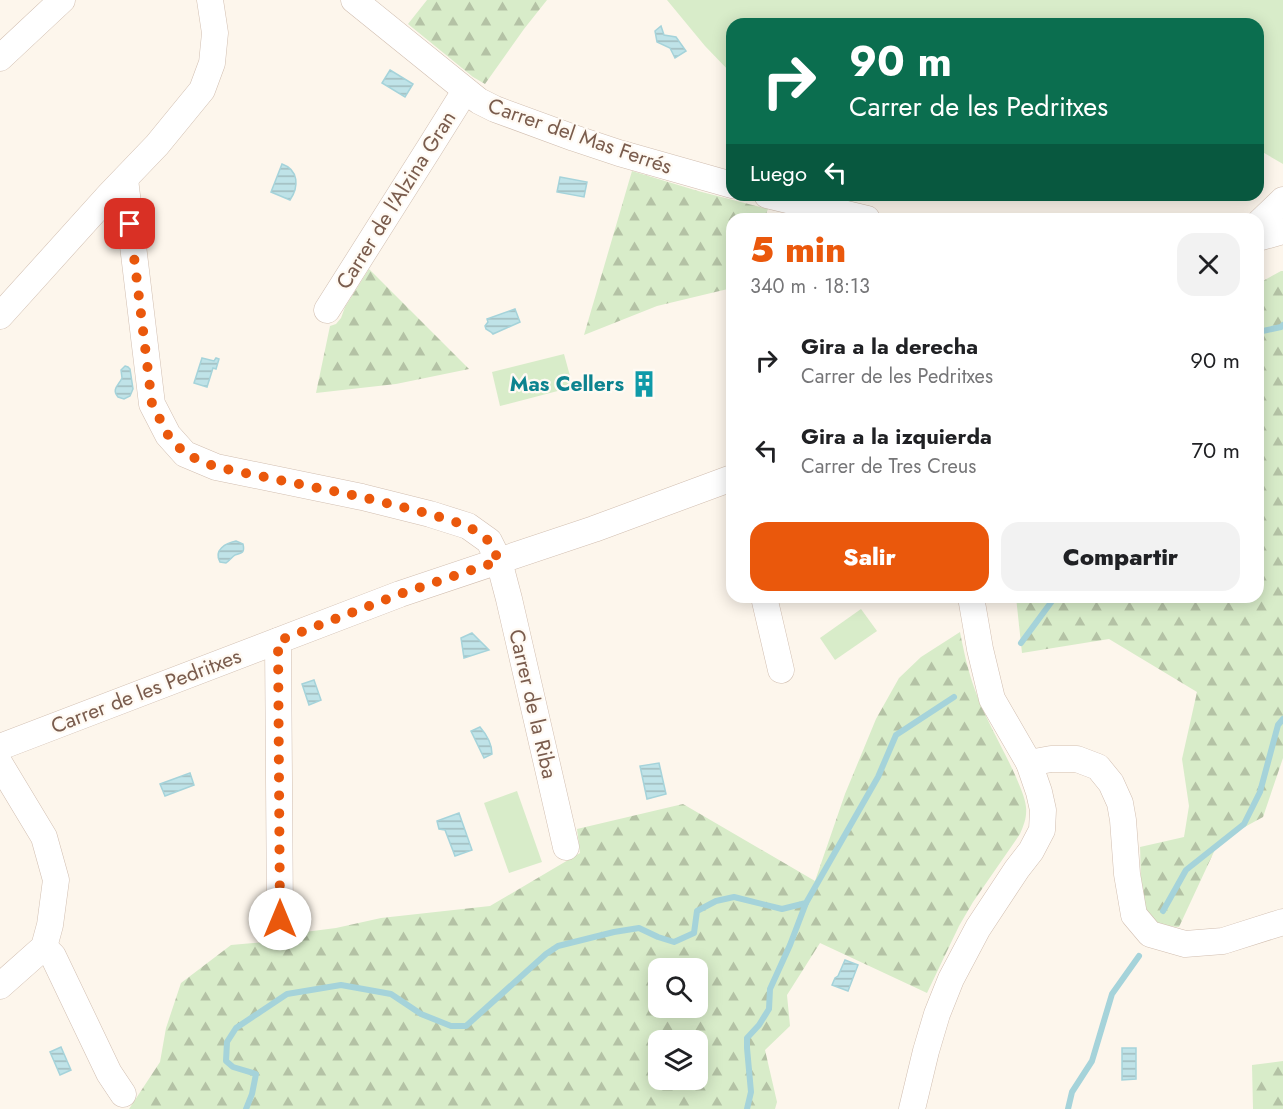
<!DOCTYPE html>
<html lang="es">
<head>
<meta charset="utf-8">
<style>
  :root { --surface:#fff; --page:#f2f2f2; --text:#202124; --muted:#757577; --accent:#ea580c }
  body { margin:0; font-family:Jost,sans-serif; background:var(--page); color:var(--text); height:100vh; display:flex; flex-direction:column; font-size:22px; white-space:nowrap }
  * { box-sizing:border-box; margin:0 }
  p { font-size:20px; color:var(--muted) }
  .icon { flex:none; width:33px; height:33px; fill:none; stroke:currentColor; stroke-width:2; stroke-linecap:round; stroke-linejoin:round }
  .map { position:relative; flex:1; overflow:hidden }
  .side { position:absolute; left:726px; top:213px; width:538px; height:390px; display:flex; flex-direction:column; background:var(--surface); border-radius:18px; box-shadow:0 3px 15px #0003 }
  .side>* { flex:none }
  .guide { position:absolute; left:726px; top:18px; width:538px; height:183px; border-radius:18px; box-shadow:0 3px 15px #0003; background:#0b6e4f; color:#fff; overflow:hidden }
  .buttons { position:absolute; left:648px; top:958px; display:grid; gap:12px }
  .buttons a { display:grid; place-items:center; width:60px; height:60px; border-radius:12px; background:var(--surface); box-shadow:0 3px 15px #0003; font-size:30px }
  .pin { position:absolute; display:grid; place-items:center; width:51px; height:51px; color:#fff; margin:-26px; border-radius:12px; box-shadow:0 3px 9px #0006 }
  .me { position:absolute; width:66px; margin:-33px; rotate:0deg; stroke-linejoin:round; filter:drop-shadow(0 0 4px #0008) }
  .turn { display:flex; align-items:center; gap:21px; height:126px; padding:0 24px; font-size:27px }
  .turn .icon { width:78px; height:78px; stroke-width:2.5 }
  .turn b { display:block; font-size:42px; line-height:51px }
  .then { display:flex; align-items:center; height:57px; padding:0 24px; background:#0003; gap:12px; font-size:22px }
  .round { display:grid; place-items:center; flex:none; width:63px; height:63px; border-radius:18px; background:var(--page) }
  .overview { display:flex; align-items:center; justify-content:space-between; height:102px; padding:0 24px }
  h1 { font-size:36px; font-weight:800; line-height:45px; color:var(--accent) }
  .primary-button { display:flex; gap:12px; margin-top:auto; padding:12px 24px }
  .primary-button a { flex:1; height:69px; border-radius:18px; background:var(--accent); color:#fff; font-size:24px; font-weight:800; line-height:69px; text-align:center }
  .primary-button a+a { background:var(--page); color:var(--text) }
  ul { padding:0; list-style:none }
  li { display:flex; align-items:center; gap:18px; height:90px; padding:0 24px }
  li div { flex:1 }
  li b { display:block; font-size:22px }
  li em { font-style:normal }
  .map>svg:first-child { display:block }
</style>
</head>
<body>
<div class="map">
<svg width="1283" height="1109" viewBox="0 0 1283 1109">
  <defs>
    <pattern id="forest-firs" width="22" height="20" patternUnits="userSpaceOnUse" patternTransform="scale(1.5)"><rect width="22" height="20" fill="#d8ecc9"/><path d="M5 1l3.5 6h-7zM16 11l3.5 6h-7z" fill="#b4c2a5"/></pattern>
    <pattern id="water-rules" width="6" height="5" patternUnits="userSpaceOnUse" patternTransform="scale(1.5)"><rect width="6" height="5" fill="#bfe3e8"/><path d="M0 2.5h6" fill="none" stroke="#a0bbbe"/></pattern>
  </defs>
  <rect width="100%" height="100%" fill="#fdf6ec"/>
  <g fill="url(#forest-firs)" fill-rule="evenodd">
    <path d="M427,0H547L524,29L485,84L473,77L408,24Z"/>
    <path d="M632,171L698,191L768,209L764,219H732V288L657,306L584,335Z"/>
    <path d="M369,269L469,369L396,384L316,393L330,326L336,324L341,318L345,307Z"/>
    <path d="M1281,271H1283V758L1263,817L1219,841L1179,927C1170,926 1159,926 1152,920C1139,910 1141,863 1140,847L1184,837L1189,806L1182,759L1197,692L1109,639L1022,653L1016,597H1258L1259,283Z"/>
    <path d="M960,632C964,652 968,671 975,690C986,720 1003,748 1016,777C1020,787 1025,797 1026,807C1027,817 1024,825 1020,834L973,902L959,926L927,993L820,943L787,995L790,1026L765,1050L777,1102L775,1109H129L160,1062L166,1028L181,983L231,945L266,942L297,933L336,928L381,918L490,906L580,853L577,829L683,804L815,881L845,794L876,719L899,678L921,657ZM658,969H698V1008H658ZM658,1041H698V1080H658Z"/>
    <path d="M1283,1061V1109H1253L1252,1065Z"/>
  </g>
  <g fill="#d8ecc9">
    <path d="M667,0H1283V164L1259,150L1258,24H732V74L705,46Z"/>
    <path d="M564,354L573,387L500,406L492,372Z"/>
    <path d="M861,609L877,631L835,660L820,638Z"/>
    <path d="M517,791L542,862L509,873L484,803Z"/>
  </g>
  <g fill="url(#water-rules)" stroke="#a5d3da" stroke-width="1.5">
    <path d="M661,26L664,35L676,37L686,51L675,58L670,48L657,42L655,31Z"/>
    <path d="M390,70L413,84L405,97L382,83Z"/>
    <path d="M282,164C299,170 299,187 290,200L271,192Z"/>
    <path d="M560,177L587,182L584,197L557,192Z"/>
    <path d="M515,309L520,322L493,334L491,332L486,329L485,326L488,322L487,319Z"/>
    <path d="M202,358L214,361L216,358L219,359L216,369L213,368L207,387L194,383Z"/>
    <path d="M125,366L128,367L130,369L133,389L130,396L124,399L118,397C111,389 119,385 122,378L121,370Z"/>
    <path d="M236,541L243,544C245,553 242,553 235,555C232,557 229,561 226,563L220,562C213,550 226,543 236,541Z"/>
    <path d="M472,633L489,650L464,658L461,638Z"/>
    <path d="M314,680L321,700L309,705L302,684Z"/>
    <path d="M480,727C487,735 492,743 492,754L484,758L471,731Z"/>
    <path d="M659,763L666,794L647,799L640,766Z"/>
    <path d="M190,773L194,785L165,796L160,784Z"/>
    <path d="M459,813L472,850L455,856L445,830L439,829L437,821Z"/>
    <path d="M845,960L858,965L848,991L832,985L835,978L838,976Z"/>
    <path d="M61,1047L71,1070L60,1075L50,1052Z"/>
    <path d="M1122,1048H1136V1079L1122,1080Z"/>
  </g>
  <g fill="none" stroke-linecap="round" stroke-linejoin="round">
    <g stroke="#a5d3da" stroke-width="6">
      <path d="M1258,332L1281,327L1283,325"/>
      <path d="M1021,643L1055,597"/>
      <path d="M1163,911L1186,870L1244,824L1260,792L1278,725L1283,719"/>
      <path d="M246,1109L252,1094L256,1074L233,1067L226,1061L227,1042L236,1028L287,994L341,985L391,994L421,1014L451,1026H466L546,954L558,946L614,932L639,928L658,937L674,942L694,933L697,911L716,901L734,897L782,909L806,903L878,777L896,735L954,697"/>
      <path d="M747,1109L751,1092L747,1048V1038L759,1025L769,1009L770,989L790,945L806,903"/>
      <path d="M1068,1109L1072,1092L1092,1061L1112,994L1139,956"/>
    </g>
    <defs>
      <g id="minor">
        <path d="M354,0L479,101L495,109L574,138L619,153L732,185"/>
        <path d="M0,58L62,0"/>
        <path d="M125,179L152,404L168,435L185,454L216,467L362,497L430,514L468,526L489,541L499,561L509,599L566,847"/>
        <path d="M767,195L867,219"/>
        <path d="M1258,224L1283,200"/>
        <path d="M1258,238L1283,231"/>
        <path d="M327,310L430,147L465,91"/>
        <path d="M0,316L110,194L157,145L202,90L212,63L215,33L210,0"/>
        <path d="M764,597L781,670"/>
        <path d="M278,641L280,919"/>
        <path d="M0,747L400,594L594,529L732,478"/>
        <path d="M1029,763L1051,759H1077L1098,767L1111,783L1120,803L1123,820L1127,874L1134,915L1150,934L1185,944L1223,941L1283,922"/>
        <path d="M0,764L44,837L56,880L50,925L44,947L0,986"/>
        <path d="M44,947L53,956L109,1073L123,1094"/>
        <path d="M912,1109L926,1051L937,1014L951,979L978,928L1017,869L1031,851L1042,830L1043,810L1039,792L1029,763L992,699L980,649L971,597"/>
      </g>
    </defs>
    <use href="#minor" stroke="#d1beb0" stroke-width="27"/>
    <use href="#minor" stroke="#fff" stroke-width="26"/>
  </g>
  <g fill="none" stroke-linecap="round" stroke-linejoin="round">
    <path stroke="#ea580c" stroke-width="10" stroke-dasharray="0 18" d="M130,224L152,404L168,435L185,454L216,467L362,497L430,514L468,526L489,541L499,561L400,594L278,641L280,919"/>
  </g>
  <defs>
    <symbol id="building-bare" viewBox="-9 -9 18 18"><path d="M-4-6H4V6H1V3H-1V6H-4ZM-2.5-4.3h1.7v1.8h-1.7ZM.8-4.3h1.7v1.8H.8ZM-2.5-1h1.7V.8h-1.7ZM.8-1h1.7V.8H.8Z" fill="#0f9aa8" stroke="#fffaf3" stroke-width="2.5" paint-order="stroke"/></symbol>
  </defs>
  <g fill-rule="evenodd">
    <use href="#building-bare" x="625" y="365" width="38" height="38"/>
  </g>
  <g text-anchor="middle" stroke-width="4.5" stroke-linejoin="round" paint-order="stroke">
    <g font-size="21" fill="#7a5c4d" stroke="#fffaf3">
      <text transform="translate(580 136) rotate(19)" y="7">Carrer del Mas Ferrés</text>
      <text transform="translate(396 200) rotate(-58)" y="7">Carrer de l'Alzina Gran</text>
      <text transform="translate(146 691) rotate(-21)" y="7">Carrer de les Pedritxes</text>
      <text transform="translate(533 704) rotate(77)" y="7">Carrer de la Riba</text>
    </g>
    <g font-size="21" font-weight="bold" fill="#0d838f" stroke="#fffaf3" text-anchor="end">
      <text x="624" y="391">Mas Cellers</text>
    </g>
  </g>
</svg>
<div class="buttons">
<a><svg class="icon" aria-label="search" viewBox="0 0 24 24"><circle cx="10" cy="10" r="6"/><path d="M15 15l6 6"/></svg></a>
<a><svg class="icon" aria-label="layers" viewBox="0 0 24 24"><path d="M12 4l9 5-9 5-9-5zM3 14l9 5 9-5"/></svg></a>
</div>
<div class="pin" style="left:130px;top:224px;background:#d93025"><svg class="icon" aria-label="arrive" viewBox="0 0 24 24"><path d="M6 21V4h12l-3 4 3 4H6"/></svg></div>
<svg class="me" style="left:280px;top:919px" viewBox="-20 -20 40 40"><circle r="19" fill="#fff"/><path d="M0-13L10 11 0 6-10 11z" fill="#ea580c"/></svg>
<div class="guide">
<div class="turn"><svg class="icon" aria-label="right" viewBox="0 0 24 24"><path d="M7 20v-9h11M14 6l5 5-5 5"/></svg><div><b>90 m</b>Carrer de les Pedritxes</div></div>
<div class="then">Luego<svg class="icon" aria-label="left" viewBox="0 0 24 24"><path d="M17 20v-9H6M10 6l-5 5 5 5"/></svg></div>
</div>
<section class="side">
<div class="overview"><div><h1>5 min</h1><p>340 m · 18:13</p></div><a class="round"><svg class="icon" aria-label="close" viewBox="0 0 24 24"><path d="M6 6l12 12M18 6L6 18"/></svg></a></div>
<ul>
<li><svg class="icon" aria-label="right" viewBox="0 0 24 24"><path d="M7 20v-9h11M14 6l5 5-5 5"/></svg><div><b>Gira a la derecha</b><p>Carrer de les Pedritxes</p></div><em>90 m</em></li>
<li><svg class="icon" aria-label="left" viewBox="0 0 24 24"><path d="M17 20v-9H6M10 6l-5 5 5 5"/></svg><div><b>Gira a la izquierda</b><p>Carrer de Tres Creus</p></div><em>70 m</em></li>
</ul>
<div class="primary-button"><a>Salir</a><a>Compartir</a></div>
</section>
</div>
</body>
</html>
